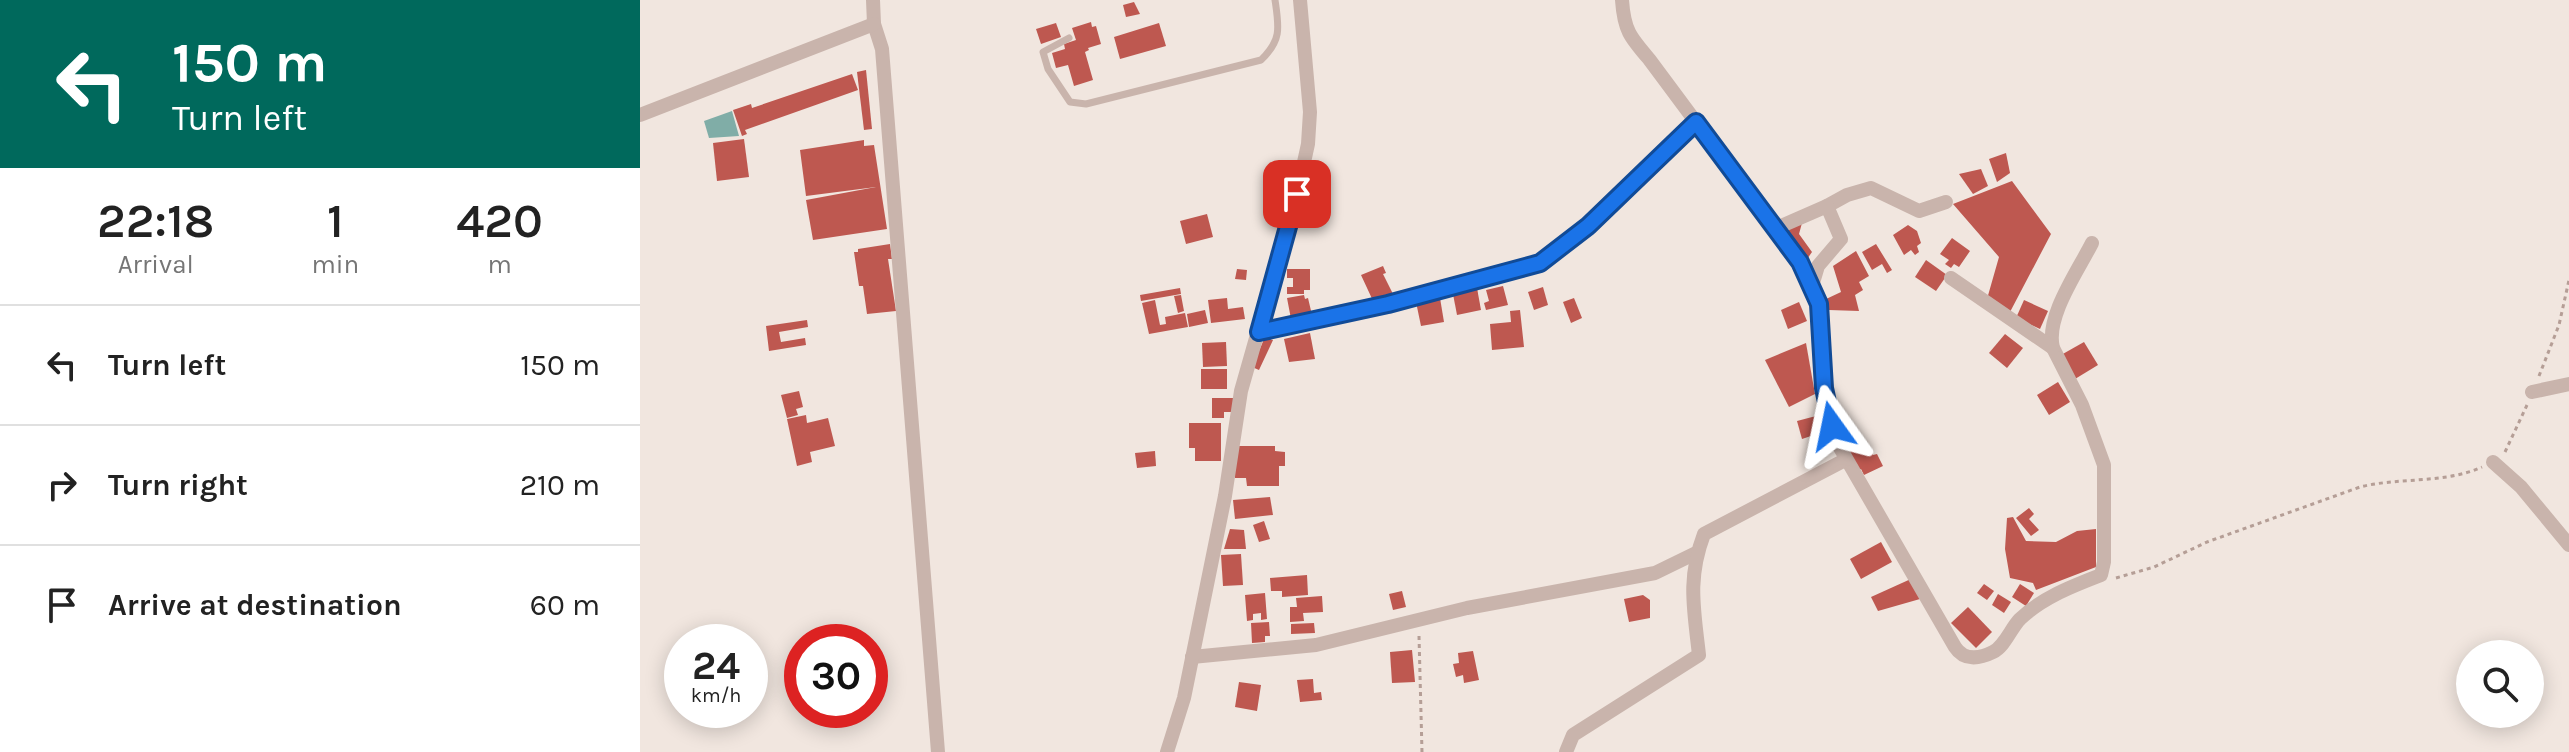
<!DOCTYPE html>
<html lang="en">
<head>
<meta charset="utf-8">
<style>
  :root { --surface:#fff; --page:#f6f6f6; --text:#222; --muted:#767676; --line:#e0e0e0 }
  body { margin:0; font-family:Karla,sans-serif; background:var(--page); color:var(--text); height:100vh; display:flex; flex-direction:column; font-size:30px; white-space:nowrap }
  * { box-sizing:border-box; margin:0 }
  p { font-size:26px; color:var(--muted) }
  .icon { flex:none; width:44px; height:44px; fill:none; stroke:currentColor; stroke-width:2; stroke-linecap:round; stroke-linejoin:round }
  .map { position:relative; flex:1; overflow:hidden }
  .sheet { display:flex; flex-direction:column; background:var(--surface); width:640px }
  .sheet>* { flex:none }
  .top-card { background:#00695c; color:#fff; overflow:hidden }
  .fabs { position:absolute; left:1816px; top:640px; display:grid; gap:16px }
  .fabs a { display:grid; place-items:center; width:88px; height:88px; border-radius:50%; background:var(--surface); box-shadow:0 4px 20px #0003; font-size:40px }
  .speed { position:absolute; left:24px; top:624px; display:flex; gap:16px; font-size:40px; font-weight:700; text-align:center }
  .speed>* { display:grid; place-content:center; width:104px; height:104px; border-radius:50%; background:var(--surface); box-shadow:0 4px 20px #0003; line-height:1 }
  .speed small { font-size:20px; font-weight:400 }
  .speed .limit { border:12px solid #d22; background:#fff; color:#111 }
  .pin { position:absolute; display:grid; place-items:center; width:68px; height:68px; color:#fff; margin:-34px; border-radius:16px; box-shadow:0 4px 12px #0006 }
  .me { position:absolute; width:88px; margin:-44px; rotate:348deg; stroke-linejoin:round; filter:drop-shadow(0 0 6px #0008) }
  .turn { display:flex; align-items:center; gap:28px; height:168px; padding:0 40px; font-size:36px }
  .turn .icon { width:104px; height:104px; stroke-width:2.5 }
  .turn b { display:block; font-size:56px; line-height:68px }
  .eta { display:flex; justify-content:space-evenly; align-items:center; height:136px; text-align:center }
  .eta b { font-size:48px; font-weight:600; line-height:56px }
  ul { padding:0; list-style:none }
  li { display:flex; align-items:center; gap:24px; height:120px; padding:0 40px; border-top:2px solid var(--line) }
  li div { flex:1 }
  li b { display:block; font-size:30px }
  li em { font-style:normal }
  main { display:flex; flex:1; min-height:0 }
  .map>svg:first-child { display:block }
</style>
</head>
<body>
<main>
<section class="sheet">
<div class="top-card">
<div class="turn"><svg class="icon" aria-label="left" viewBox="0 0 24 24"><path d="M17 20v-9H6M10 6l-5 5 5 5"/></svg><div><b>150 m</b>Turn left</div></div>
</div>
<div class="eta">
<div><b>22:18</b><p>Arrival</p></div>
<div><b>1</b><p>min</p></div>
<div><b>420</b><p>m</p></div>
</div>
<ul>
<li><svg class="icon" aria-label="left" viewBox="0 0 24 24"><path d="M17 20v-9H6M10 6l-5 5 5 5"/></svg><div><b>Turn left</b></div><em>150 m</em></li>
<li><svg class="icon" aria-label="right" viewBox="0 0 24 24"><path d="M7 20v-9h11M14 6l5 5-5 5"/></svg><div><b>Turn right</b></div><em>210 m</em></li>
<li><svg class="icon" aria-label="arrive" viewBox="0 0 24 24"><path d="M6 21V4h12l-3 4 3 4H6"/></svg><div><b>Arrive at destination</b></div><em>60 m</em></li>
</ul>
</section>
<div class="map">
<svg width="1929" height="752" viewBox="0 0 1929 752">
  <rect width="100%" height="100%" fill="#f1e6df"/>
  <path fill="#80ada7" d="M92,111L99,136L69,138L64,121Z"/>
  <g fill="#be5850">
    <path d="M494,2L500,14L486,17L483,5Z"/>
    <path d="M451,22L452,27L456,26L461,44L448,48L449,50L445,52L453,80L434,86L428,65L416,68L412,53L425,49L424,44L436,40L432,28Z"/>
    <path d="M416,23L421,37L401,44L396,29Z"/>
    <path d="M519,23L526,46L480,59L474,37Z"/>
    <path d="M226,70L232,129L224,130L217,72Z"/>
    <path d="M212,74L218,90L105,130L107,134L102,136L93,110L111,104L112,108Z"/>
    <path d="M104,139L109,177L77,181L73,143Z"/>
    <path d="M224,140V146L234,145L247,229L173,240L166,200L236,187L166,196L160,150Z"/>
    <path d="M1366,153L1370,173L1357,182L1349,159Z"/>
    <path d="M1341,169L1348,186L1333,194L1319,174Z"/>
    <path d="M1372,181L1411,234L1370,312L1347,299L1359,257L1313,204Z"/>
    <path d="M679,197L689,216L673,225L663,206Z"/>
    <path d="M567,214L573,237L546,244L540,221Z"/>
    <path d="M1162,223L1159,234L1172,252L1165,262L1140,232Z"/>
    <path d="M1268,225L1277,231L1281,243L1277,246L1279,252L1275,255L1271,250L1264,255L1253,235Z"/>
    <path d="M1312,238L1330,251L1319,267L1314,264L1311,268L1305,264L1309,260L1300,254Z"/>
    <path d="M250,244L252,259H248L256,311L227,314L223,286H219L214,252H218V249Z"/>
    <path d="M1236,244L1252,270L1247,273L1242,264L1232,270L1222,252Z"/>
    <path d="M1216,251L1229,276L1219,282L1223,290L1215,295L1219,311L1189,310L1184,300L1201,292L1193,266Z"/>
    <path d="M1286,260L1307,275L1296,291L1275,277Z"/>
    <path d="M743,266L746,273L743,274L753,294L734,303L721,275Z"/>
    <path d="M597,269L607,270L606,280L595,279Z"/>
    <path d="M647,269H670V290H664V294H647V287H653V278H647Z"/>
    <path d="M863,286L868,305L846,310L844,303L849,301L846,290Z"/>
    <path d="M903,287L908,305L894,310L888,292Z"/>
    <path d="M540,288L541,294L501,301L500,295Z"/>
    <path d="M837,288L841,310L817,315L813,294Z"/>
    <path d="M541,295L544,311L538,313L534,296Z"/>
    <path d="M664,295L665,299L668,298L672,315L651,319L647,298Z"/>
    <path d="M587,298L588,309L603,307L605,319L571,323L568,300Z"/>
    <path d="M800,298L804,322L781,326L776,302Z"/>
    <path d="M934,298L942,318L931,323L923,302Z"/>
    <path d="M515,300L520,325L526,324L525,317L545,313L548,327L509,334L502,303Z"/>
    <path d="M1384,300L1408,311L1400,329L1376,318Z"/>
    <path d="M1159,302L1167,321L1148,329L1141,310Z"/>
    <path d="M565,310L568,323L549,327L547,314Z"/>
    <path d="M880,310L884,347L852,350L850,324L871,322L870,311Z"/>
    <path d="M167,320L168,327L139,332L141,342L165,338L166,345L129,351L126,326Z"/>
    <path d="M670,333L675,359L649,362L644,339Z"/>
    <path d="M1365,334L1383,348L1367,368L1349,353Z"/>
    <path d="M625,337L633,340L619,370L612,367Z"/>
    <path d="M586,342L587,366L563,367L562,343Z"/>
    <path d="M1444,342L1458,365L1435,379L1421,355Z"/>
    <path d="M1166,343L1175,394L1149,407L1125,360Z"/>
    <rect x="561" y="369" width="26" height="20"/>
    <path d="M1418,382L1430,402L1409,415L1397,395Z"/>
    <path d="M159,391L163,407L156,409L158,415L147,418L141,395Z"/>
    <path d="M572,398H593V412H584V418H572Z"/>
    <path d="M166,415L167,423L188,418L195,446L170,452L172,462L157,466L147,419Z"/>
    <path d="M1176,416L1186,431L1162,439L1157,421Z"/>
    <path d="M549,423H581V461H555V448H549Z"/>
    <path d="M1218,430L1233,455L1237,454L1243,466L1224,475L1221,469L1219,470L1203,438Z"/>
    <path d="M595,446H635V451L645,452V466H639V486H607L606,478H595Z"/>
    <path d="M515,451L516,466L497,468L495,453Z"/>
    <path d="M630,497L633,515L595,519L593,500Z"/>
    <path d="M1389,508L1394,514L1389,519L1399,530L1391,536L1376,518Z"/>
    <path d="M1373,517L1386,541L1416,542L1437,531L1456,529V567L1396,590L1393,583L1370,578L1365,549L1367,518Z"/>
    <path d="M624,521L630,539L619,542L613,525Z"/>
    <path d="M590,529L604,530L606,549H584Z"/>
    <path d="M1241,542L1252,562L1221,579L1210,559Z"/>
    <path d="M601,554L603,585L583,586L581,555Z"/>
    <path d="M667,575L668,595L642,597V591H631L630,578Z"/>
    <path d="M1273,578L1280,599L1238,611L1231,597Z"/>
    <path d="M1344,584L1354,591L1347,600L1337,593Z"/>
    <path d="M1380,584L1394,593L1386,606L1372,597Z"/>
    <path d="M762,591L766,607L753,610L749,594Z"/>
    <path d="M625,593L627,619L621,620V613L613,614V620L607,621L605,595Z"/>
    <path d="M1358,594L1371,602L1364,613L1352,605Z"/>
    <path d="M1003,595L1010,600V618L989,622L984,599Z"/>
    <path d="M682,596L683,612L663,613L664,621L650,622V607H657L656,598Z"/>
    <path d="M1328,607L1352,632L1336,648L1311,623Z"/>
    <path d="M629,622L630,636H625V642L612,643L611,623Z"/>
    <path d="M674,623L675,633L651,634V624Z"/>
    <path d="M772,650L775,682L752,683L750,652Z"/>
    <path d="M833,651L839,680L824,683L823,675L816,677L813,664L819,663L818,653Z"/>
    <path d="M673,679L674,693L681,692L682,700L660,702L657,680Z"/>
    <path d="M599,682L621,685L617,711L595,707Z"/>
  </g>
  <g fill="none" stroke-linecap="round" stroke-linejoin="round">
    <g stroke="#b59e96" stroke-width="3" stroke-dasharray="4 4" stroke-linecap="butt">
      <path d="M1899,376L1919,325L1929,280"/>
      <path d="M1865,452L1887,405"/>
      <path d="M1476,578L1514,567L1567,542L1720,487C1759,477 1805,484 1842,467"/>
      <path d="M779,636L782,752"/>
    </g>
    <path stroke="#c9b4ac" stroke-width="7" d="M429,38L403,52L408,69L430,102L446,104L621,60C642,40 639,27 635,0"/>
    <g stroke="#c9b4ac" stroke-width="14">
      <path d="M233,0L234,24L242,49L298,752"/>
      <path d="M982,0C984,30 990,37 1009,59L1160,262L1179,304L1184,388L1199,446L1315,647C1324,661 1339,659 1353,652C1365,646 1371,628 1380,619C1403,597 1433,586 1461,575L1464,562V465L1442,405L1413,348C1405,317 1438,271 1452,243"/>
      <path d="M0,115L234,24"/>
      <path d="M1187,206L1207,195L1231,188L1279,211L1306,202"/>
      <path d="M1134,229L1187,206L1201,239L1178,266L1172,286"/>
      <path d="M1311,278L1413,348"/>
      <path d="M619,332L748,304L900,263L948,226L1056,122"/>
      <path d="M1892,392L1929,384"/>
      <path d="M1853,462L1881,487L1929,545"/>
      <path d="M552,657L676,645L827,608L1015,573L1056,553"/>
      <path d="M527,752L544,698L585,496L601,391L657,194L668,144L670,112L660,0"/>
      <path d="M926,752L933,735L1059,655C1054,609 1047,579 1064,534L1205,460"/>
    </g>
  </g>
  <g fill="none" stroke-linecap="round" stroke-linejoin="round">
    <defs>
      <path id="route" d="M657,194L619,332L748,304L900,263L948,226L1056,122L1160,262L1179,304L1184,388L1192,426"/>
    </defs>
    <use href="#route" stroke="#114b97" stroke-width="20"/>
    <use href="#route" stroke="#1a73e8" stroke-width="14"/>
  </g>
</svg>
<div class="fabs">
<a><svg class="icon" aria-label="search" viewBox="0 0 24 24"><circle cx="10" cy="10" r="6"/><path d="M15 15l6 6"/></svg></a>
</div>
<div class="speed"><div>24<small>km/h</small></div><div class="limit">30</div></div>
<div class="pin" style="left:657px;top:194px;background:#d93025"><svg class="icon" aria-label="arrive" viewBox="0 0 24 24"><path d="M6 21V4h12l-3 4 3 4H6"/></svg></div>
<svg class="me" style="left:1192px;top:426px" viewBox="-20 -20 40 40"><path d="M0-17L14 15 0 8-14 15z" fill="#1a73e8" stroke="#fff" stroke-width="4"/></svg>
</div>
</main>
</body>
</html>
